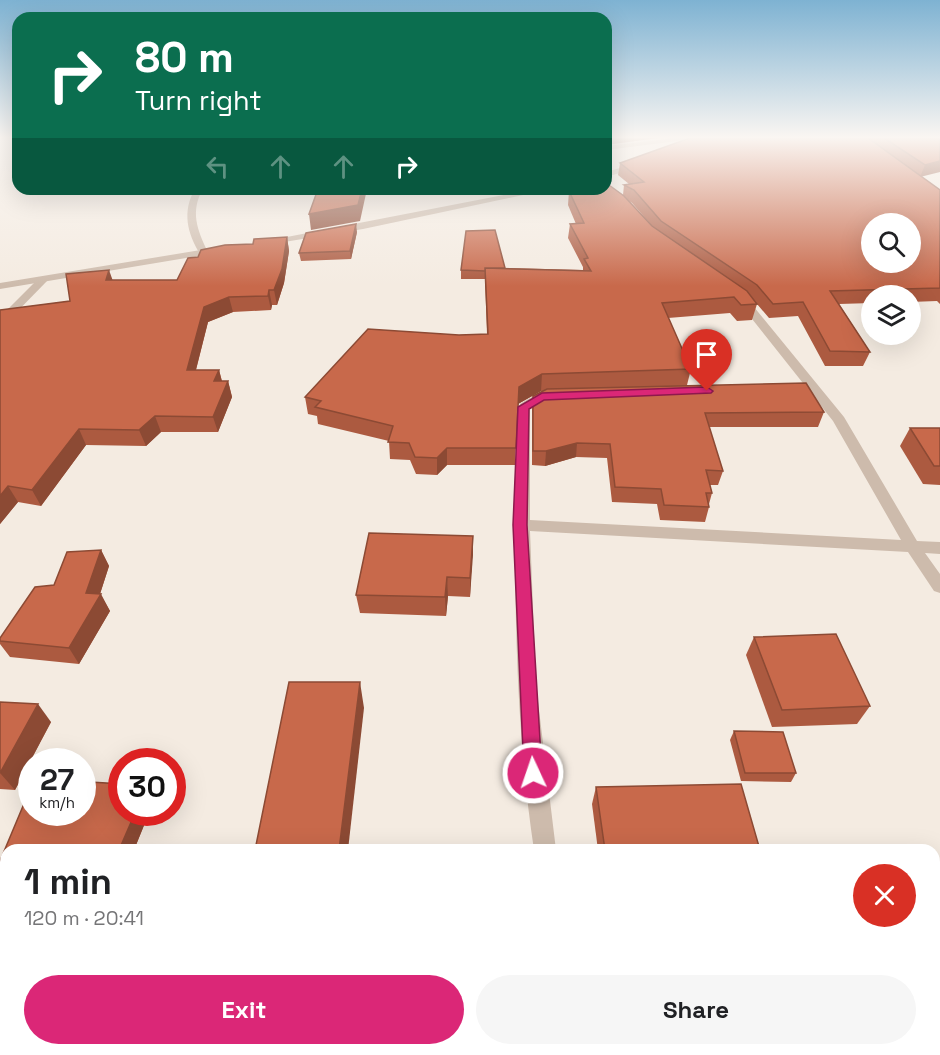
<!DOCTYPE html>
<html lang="en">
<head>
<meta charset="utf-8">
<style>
  :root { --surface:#fff; --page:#f6f6f6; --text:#202124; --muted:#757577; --accent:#db2777 }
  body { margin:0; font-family:"Space Grotesk",sans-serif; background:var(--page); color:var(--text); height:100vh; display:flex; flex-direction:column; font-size:22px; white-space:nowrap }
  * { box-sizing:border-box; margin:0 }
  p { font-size:20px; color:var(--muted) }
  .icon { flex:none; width:33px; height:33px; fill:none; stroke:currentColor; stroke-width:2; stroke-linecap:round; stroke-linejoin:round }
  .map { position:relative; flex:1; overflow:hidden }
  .panel { position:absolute; left:0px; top:844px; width:940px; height:212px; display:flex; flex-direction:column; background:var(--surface); border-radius:18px 18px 0 0; box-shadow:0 6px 24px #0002 }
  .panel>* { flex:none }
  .hud { position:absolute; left:12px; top:12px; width:600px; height:183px; border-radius:18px; box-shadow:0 6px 24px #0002; background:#0b6e4f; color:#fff; overflow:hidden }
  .fabs { position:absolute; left:861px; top:213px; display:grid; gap:12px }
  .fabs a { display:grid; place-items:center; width:60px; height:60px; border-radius:50%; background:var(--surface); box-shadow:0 6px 24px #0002; font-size:30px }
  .speed { position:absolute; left:18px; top:748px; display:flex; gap:12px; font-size:30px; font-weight:700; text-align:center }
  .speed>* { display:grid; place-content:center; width:78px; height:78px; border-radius:50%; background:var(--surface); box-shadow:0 6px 24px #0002; line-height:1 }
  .speed small { font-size:15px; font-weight:400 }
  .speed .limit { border:9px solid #d22; background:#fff; color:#111 }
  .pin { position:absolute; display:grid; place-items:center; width:51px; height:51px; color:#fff; margin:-62px -26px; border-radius:50% 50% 50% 0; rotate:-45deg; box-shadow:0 0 6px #0007 }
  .pin .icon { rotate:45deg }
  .me { position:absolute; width:66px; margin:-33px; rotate:357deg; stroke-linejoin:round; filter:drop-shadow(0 0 4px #0008) }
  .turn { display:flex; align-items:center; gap:21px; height:126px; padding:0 24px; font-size:27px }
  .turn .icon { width:78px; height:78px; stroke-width:2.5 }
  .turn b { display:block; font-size:42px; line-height:51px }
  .lanes { display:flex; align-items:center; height:57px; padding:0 24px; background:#0003; justify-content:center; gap:30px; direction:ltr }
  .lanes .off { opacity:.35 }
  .round { display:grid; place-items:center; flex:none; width:63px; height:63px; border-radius:32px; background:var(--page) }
  .overview { display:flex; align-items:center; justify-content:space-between; height:102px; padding:0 24px }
  h1 { font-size:36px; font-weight:700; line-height:45px }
  .button { display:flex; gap:12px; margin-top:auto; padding:12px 24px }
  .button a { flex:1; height:69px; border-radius:36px; background:var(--accent); color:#fff; font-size:24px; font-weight:700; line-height:69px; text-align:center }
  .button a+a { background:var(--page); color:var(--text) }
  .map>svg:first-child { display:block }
</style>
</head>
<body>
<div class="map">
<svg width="940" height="1055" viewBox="0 0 940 1055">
  <rect width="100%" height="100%" fill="#f4ebe1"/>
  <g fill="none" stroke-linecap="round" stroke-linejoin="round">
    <g fill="#cdbbac" fill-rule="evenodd">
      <path d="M676,138H701L606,150V146Z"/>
      <path d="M195,189H203C190,211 197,230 208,252L203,255L200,254C187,233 182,211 195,189Z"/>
      <path d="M39,278L48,280L4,325L0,326V317Z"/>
      <path d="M737,296H745L844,417L917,541L940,542V554L925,553L940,574V593L934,591L908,552L530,531L536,685L556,850H534C518,744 515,636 515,529L513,525L515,521L520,404C530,398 545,387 556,396L530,409V520L901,540L833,421L737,300Z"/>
      <path d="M6,984V1010L0,1012V986Z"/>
      <rect x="553" y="1050" width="26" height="5"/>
    </g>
    <g fill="#cdbbac" fill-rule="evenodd">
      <path d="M637,163L640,167L606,177V172Z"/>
      <path d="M535,189H551L363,229L266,245L261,242Z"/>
      <path d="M219,247L224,250L222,252L0,289V283Z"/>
    </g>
  </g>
  <g fill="#ac5a40" fill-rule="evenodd">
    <path d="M690,138H940L922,177L940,190V304L937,301L910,302V296H872V303L839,304L870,352L863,366H825L798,316L769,318L757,304L752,320L737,321L730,313L668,318L691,369L687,385L824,412L818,427H709L723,471L718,485H710L712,493L709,504V507L705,522L660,520L657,504L612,502L607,458L576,457L545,466L532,465V410L533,396L543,391H541L518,404L515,465H447L437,475L416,474L410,460L390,459L389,441L318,424L317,416L308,414L305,397L459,335L487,334L485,279H461V270L505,268L583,270V267L568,238L570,224H576L568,205L569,191L623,195L624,185L629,184L618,175L620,163ZM629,201L632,203L653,227Z"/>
    <path d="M357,232L351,259L301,261L299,253Z"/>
    <path d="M287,237L289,251L284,283L277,305H272L271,310L233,312L208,322L196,370H219L222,381H228L232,397L218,432H161L146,446L86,445L41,506L18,502L0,524V310L70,301L112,280H177L198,257Z"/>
    <path d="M910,428H940V485L923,484L900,446Z"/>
    <path d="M473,536L470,597L448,596L446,616L360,613L356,595Z"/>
    <path d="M101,550L109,566L100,594L110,611L79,664L10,657L0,644V638L54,585Z"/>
    <path d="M754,637L870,706L857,724L772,727L746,655Z"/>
    <path d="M0,702L51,722L15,790L0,789Z"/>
    <path d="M734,731L796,773L791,782L741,781L730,740Z"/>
    <path d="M90,782L122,784V813H149L134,850H6V898H3L0,895V861L31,787L32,813H82V789H86Z"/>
    <path d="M596,787L760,850H598L592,804Z"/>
    <path d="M788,1050H911L912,1055H789Z"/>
  </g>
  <g fill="#8c4a34">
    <path d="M606,138H658L606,145Z"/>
    <path d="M940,161V172L920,177L925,165Z"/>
    <path d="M362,189H367L360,221L311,230L309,214Z"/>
    <path d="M356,224L357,232L351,259L350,251Z"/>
    <path d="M287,237L289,251L284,283L277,305L274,290Z"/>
    <path d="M109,270L114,284L106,280Z"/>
    <path d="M269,290L272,305L271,310L268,296Z"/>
    <path d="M229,297L233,312L208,322L192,385L187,370L204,307Z"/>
    <path d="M219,370L223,386L214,381Z"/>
    <path d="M542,374L541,391L518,404L519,387Z"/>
    <path d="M228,381L232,397L218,432L213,417Z"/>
    <path d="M155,416L161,432L146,446L139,430Z"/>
    <path d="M79,429L86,445L41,506L32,490Z"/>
    <path d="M577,443L576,457L545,466L546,451Z"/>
    <path d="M447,448V465L437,475V458Z"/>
    <path d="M8,486L18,502L0,524V496Z"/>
    <path d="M473,536V555L470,597V578Z"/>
    <path d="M101,550L109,566L99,597L101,594L110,611L79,664L69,648L86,593Z"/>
    <path d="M447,577L448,596L446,616L445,597Z"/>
    <path d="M360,682L364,708L348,850H339Z"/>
    <path d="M38,704L51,722L15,790L0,773Z"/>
    <path d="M122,788V804L117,798Z"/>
    <path d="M135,813H149L134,850H119Z"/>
  </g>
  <g fill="#c8694b" stroke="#8c4a34" stroke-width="1.5" fill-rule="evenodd">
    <path d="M690,138H868L940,190V288L830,291L870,352L830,351L803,302L773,304L757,285L661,221L634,190L624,185L644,182L620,163ZM872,224H910V262H872Z"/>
    <path d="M884,138H940V161L925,165Z"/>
    <path d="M609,185L624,196L652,226L747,291L757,304L741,305L734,297L662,303L691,369L542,374L519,387L516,448H447L437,458L415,457L409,443L388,442L393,426L315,407L321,401L305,397L368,329L459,335L488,334L485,268L591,271L584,259L588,258L570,224L584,223L569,191L583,189H606V186Z"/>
    <path d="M318,189H362L358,205L309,214Z"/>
    <path d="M356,224L350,251L299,253L306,233Z"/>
    <path d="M495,230L505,268H485V271L461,270L466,231Z"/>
    <path d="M287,237L282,269L274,290H269L268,296L229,297L204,307L187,370H219L214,381H228L213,417L155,416L139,430L79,429L32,490L8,486L0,496V310L70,301L66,274L109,270L106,280H177L188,258L198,257L201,250L225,245L253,244L254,239Z"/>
    <path d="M806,383L824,412L705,413L723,471L706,470L712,493H706L709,507L664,505L661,489L615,487L610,444L577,443L546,451H533V396L547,389Z"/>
    <path d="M910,428H940V466H934Z"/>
    <path d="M369,533L473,536L470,578L447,577L445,597L356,595Z"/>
    <path d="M101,550L86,593L101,594L69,648L0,641V638L35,587L54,585L67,552Z"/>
    <path d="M836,634L870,706L782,710L754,637Z"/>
    <path d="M289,682H360L339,850H255Z"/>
    <path d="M0,702L38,704L0,773Z"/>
    <path d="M734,731L783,732L796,773H745Z"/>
    <path d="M90,782L122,784V788L117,798H122V813H135L119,850H6V886H0V861L31,787L32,813H82V789H86Z"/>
    <path d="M741,784L760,850H605L596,787Z"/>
    <path d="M804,1050H911L912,1055H805Z"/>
  </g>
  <linearGradient id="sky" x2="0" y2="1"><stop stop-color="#7eb2d2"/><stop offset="0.48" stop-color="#faf6f2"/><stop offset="1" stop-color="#faf6f2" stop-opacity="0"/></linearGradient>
  <rect width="940" height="286" fill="url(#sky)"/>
  <path fill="#db2777" stroke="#8e194d" stroke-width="1.5" d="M707,387L713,391L711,393L544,400L529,409L527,525L542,773L540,779L533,781L527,779L524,773L513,525L518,407L542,393Z"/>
</svg>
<div class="fabs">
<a><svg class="icon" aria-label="search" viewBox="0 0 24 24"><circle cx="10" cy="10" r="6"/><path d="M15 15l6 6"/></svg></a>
<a><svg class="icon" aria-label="layers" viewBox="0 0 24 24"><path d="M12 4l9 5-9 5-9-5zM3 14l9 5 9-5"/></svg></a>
</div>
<div class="speed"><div>27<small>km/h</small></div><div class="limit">30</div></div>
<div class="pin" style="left:707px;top:391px;background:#d93025"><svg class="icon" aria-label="arrive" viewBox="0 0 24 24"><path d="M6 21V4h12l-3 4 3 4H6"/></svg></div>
<svg class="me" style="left:533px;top:773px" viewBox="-20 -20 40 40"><circle r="17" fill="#db2777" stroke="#fff" stroke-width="3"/><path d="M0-11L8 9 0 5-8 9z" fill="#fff"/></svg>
<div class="hud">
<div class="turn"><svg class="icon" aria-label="right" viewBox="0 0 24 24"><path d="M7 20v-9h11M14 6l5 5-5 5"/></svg><div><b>80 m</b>Turn right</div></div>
<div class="lanes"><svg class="icon off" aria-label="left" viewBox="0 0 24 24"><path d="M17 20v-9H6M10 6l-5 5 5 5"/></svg><svg class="icon off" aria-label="ahead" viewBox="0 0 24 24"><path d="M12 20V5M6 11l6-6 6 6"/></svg><svg class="icon off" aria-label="ahead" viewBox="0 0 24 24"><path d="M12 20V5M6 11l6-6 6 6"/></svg><svg class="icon" aria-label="right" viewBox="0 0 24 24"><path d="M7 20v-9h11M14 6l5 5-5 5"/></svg></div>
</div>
<section class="panel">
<div class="overview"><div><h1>1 min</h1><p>120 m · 20:41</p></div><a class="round" style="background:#d93025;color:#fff"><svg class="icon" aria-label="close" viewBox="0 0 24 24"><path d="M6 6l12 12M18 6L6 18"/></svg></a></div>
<div class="button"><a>Exit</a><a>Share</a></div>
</section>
</div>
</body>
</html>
